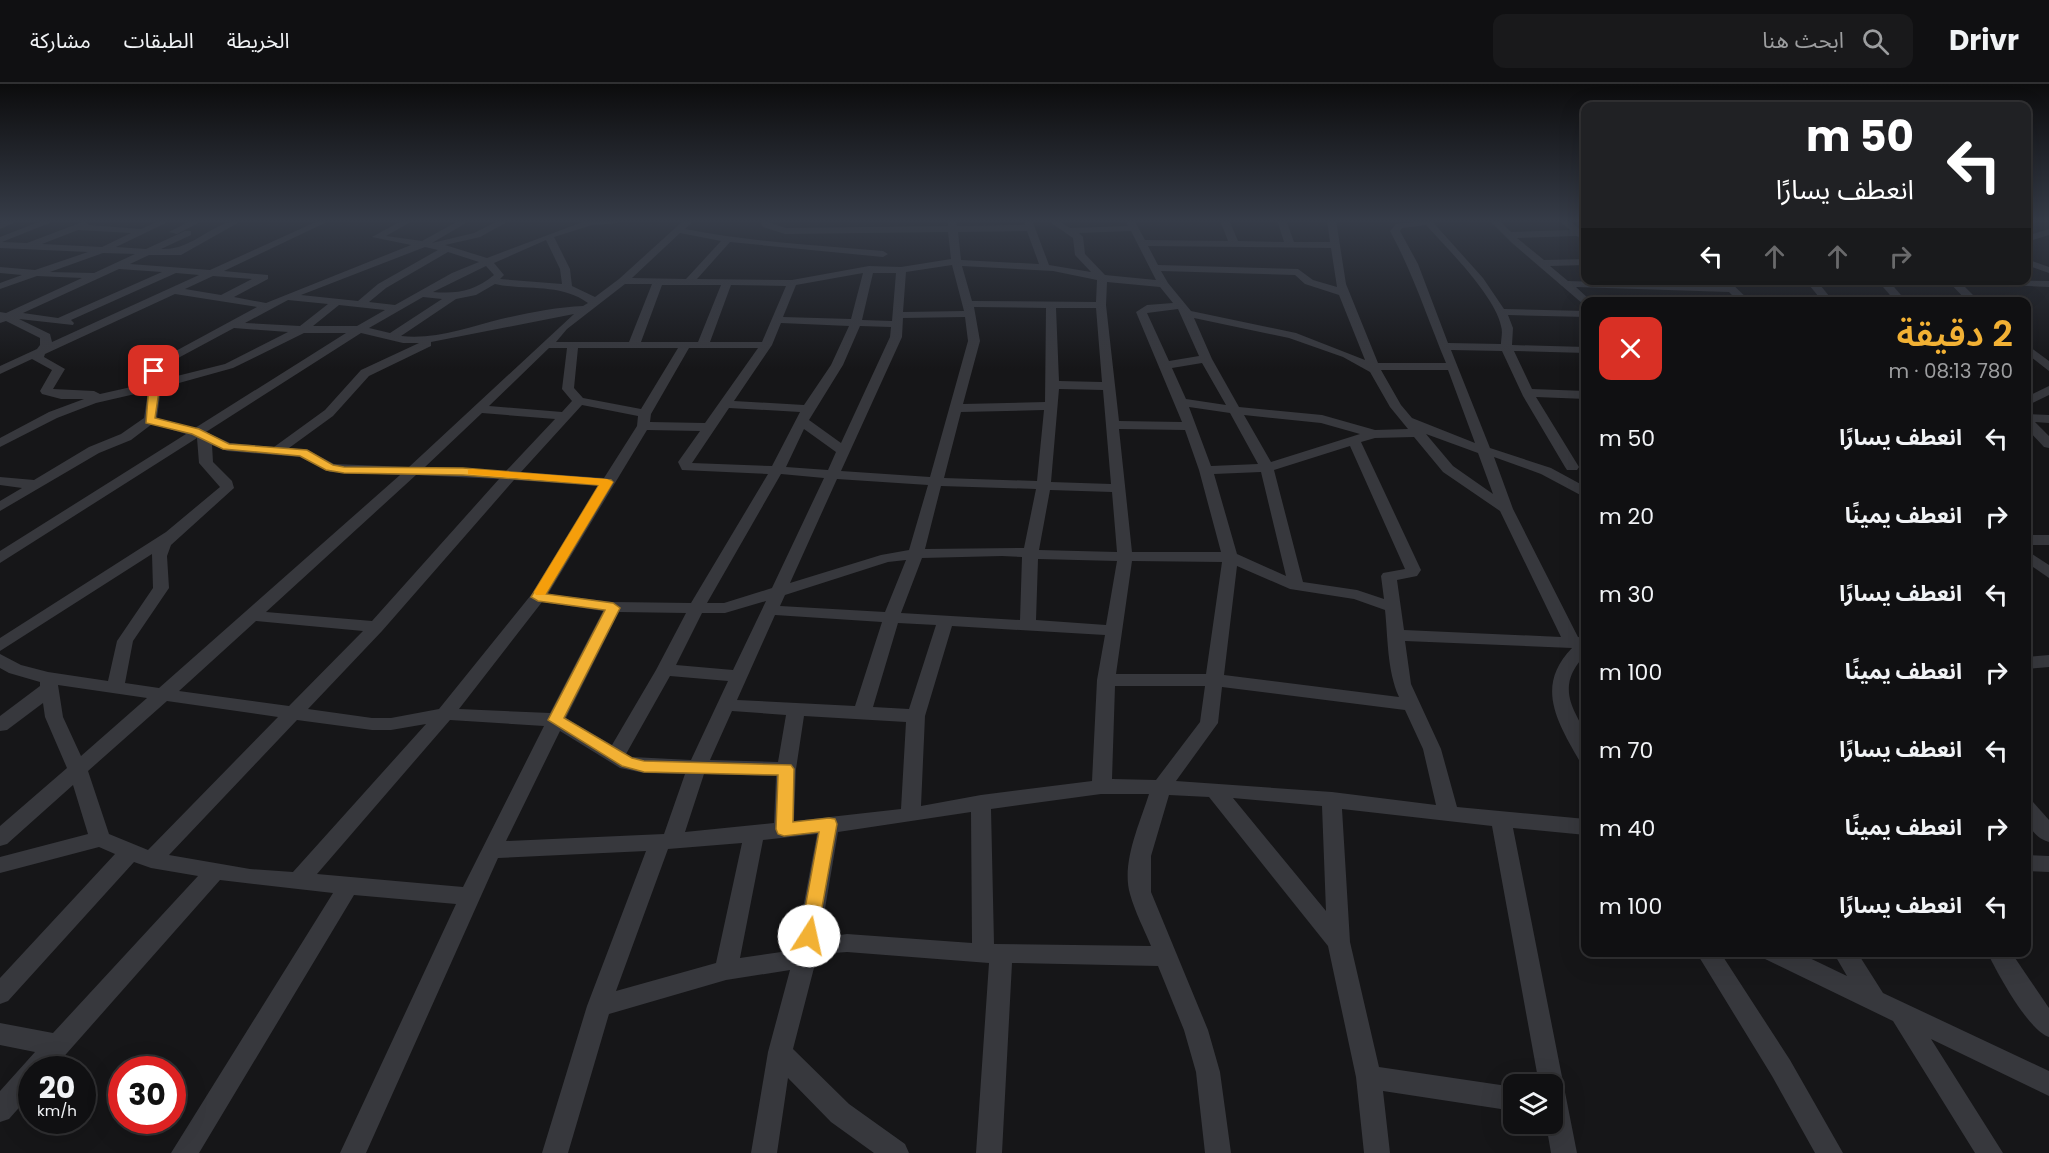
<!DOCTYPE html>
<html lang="ar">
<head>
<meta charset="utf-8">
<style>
  :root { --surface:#101012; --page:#19191b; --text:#f1f3f6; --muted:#9c9d9f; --line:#303032; --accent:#f2b134 }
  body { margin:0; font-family:Poppins,"Noto Sans Arabic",sans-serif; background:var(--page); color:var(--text); direction:rtl; height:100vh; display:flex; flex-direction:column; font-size:22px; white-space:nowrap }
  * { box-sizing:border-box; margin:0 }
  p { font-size:20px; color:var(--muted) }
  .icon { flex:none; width:33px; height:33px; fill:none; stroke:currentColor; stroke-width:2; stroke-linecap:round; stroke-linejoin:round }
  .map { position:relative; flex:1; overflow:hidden; direction:ltr }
  .details { position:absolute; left:1581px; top:213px; width:450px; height:660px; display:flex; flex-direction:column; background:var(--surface); border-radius:12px; box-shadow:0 6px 24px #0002,0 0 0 2px var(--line); direction:rtl }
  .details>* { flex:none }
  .top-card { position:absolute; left:1581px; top:18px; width:450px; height:183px; border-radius:12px; box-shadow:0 6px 24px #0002,0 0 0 2px var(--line); direction:rtl; background:#202124; color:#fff; overflow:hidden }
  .tools { position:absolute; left:1503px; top:990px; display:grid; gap:12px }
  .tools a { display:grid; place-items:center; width:60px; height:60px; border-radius:12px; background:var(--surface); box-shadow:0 6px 24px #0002,0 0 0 2px var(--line); font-size:30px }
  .speed { position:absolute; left:18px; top:972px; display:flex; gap:12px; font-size:30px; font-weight:700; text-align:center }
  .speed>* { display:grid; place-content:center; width:78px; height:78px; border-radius:50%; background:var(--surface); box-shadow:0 6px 24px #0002,0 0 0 2px var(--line); line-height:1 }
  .speed small { font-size:15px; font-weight:400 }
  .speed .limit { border:9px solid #d22; background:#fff; color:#111 }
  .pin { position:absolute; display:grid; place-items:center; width:51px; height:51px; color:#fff; margin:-26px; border-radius:12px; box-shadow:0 3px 9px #0006 }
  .me { position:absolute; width:66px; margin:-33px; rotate:10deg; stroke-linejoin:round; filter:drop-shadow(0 0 4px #0008) }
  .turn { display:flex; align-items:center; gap:21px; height:126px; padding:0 18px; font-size:27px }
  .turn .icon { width:78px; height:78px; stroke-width:2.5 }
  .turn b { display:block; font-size:42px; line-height:51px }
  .lanes { display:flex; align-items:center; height:57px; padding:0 18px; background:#0003; justify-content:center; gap:30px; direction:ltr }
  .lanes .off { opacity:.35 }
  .round { display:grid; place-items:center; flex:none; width:63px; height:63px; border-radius:12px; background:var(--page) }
  .summary { display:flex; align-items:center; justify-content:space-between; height:102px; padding:0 18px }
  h1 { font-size:36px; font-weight:600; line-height:45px; color:var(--accent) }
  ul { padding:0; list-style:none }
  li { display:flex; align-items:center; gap:18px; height:78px; padding:0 18px }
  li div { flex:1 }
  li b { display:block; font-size:22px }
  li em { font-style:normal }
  header { display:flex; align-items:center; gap:36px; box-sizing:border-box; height:84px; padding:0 30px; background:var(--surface); border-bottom:2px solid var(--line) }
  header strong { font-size:28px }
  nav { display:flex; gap:33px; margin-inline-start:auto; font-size:21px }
  .search { width:420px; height:54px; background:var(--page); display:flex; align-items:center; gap:15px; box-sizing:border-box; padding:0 21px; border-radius:12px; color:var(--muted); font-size:22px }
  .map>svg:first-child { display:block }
</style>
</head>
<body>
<header>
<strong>Drivr</strong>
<div class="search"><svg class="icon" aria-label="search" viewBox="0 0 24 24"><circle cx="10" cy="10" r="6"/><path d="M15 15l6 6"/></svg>ابحث هنا</div>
<nav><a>الخريطة</a><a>الطبقات</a><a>مشاركة</a></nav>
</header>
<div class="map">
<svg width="2049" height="1069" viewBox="0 0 2049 1069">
  <rect width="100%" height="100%" fill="#161618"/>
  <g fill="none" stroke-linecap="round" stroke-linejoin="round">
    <g fill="#37383d" fill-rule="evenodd">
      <path d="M8,136H20L0,145V139Z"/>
      <path d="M44,136H57L2,158L27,159L85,137L89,141L141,145L161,136H172L116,163L146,165L185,147H191V151L161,165C193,167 213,136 243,136L181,171H149L130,180L210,186L320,136H331L224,187L268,191V195L234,213L266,219L411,161L372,153L403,136H414L386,152L422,157L460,136H471L432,159L474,149L500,136H511L480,153L445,161L487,174L588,136H621L617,139L592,141L554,153L570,185L572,202L595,213L619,195L684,136H694L685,145C750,158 817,161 883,167L888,170L883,173L730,158L697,195L792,196L869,182L901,183L951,175L948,148L785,150L763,143L760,136H768L770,139L786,144L948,142V136H956L957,142L1025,141L1024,136H1032L1049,181L1091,188L1075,171L1073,154L1047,136H1057L1070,144L1128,142L1126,136H1134L1145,156L1228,157L1220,136H1229L1238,157L1284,158L1277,136H1286L1294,158H1330L1327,136H1336L1346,200L1378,279H1446C1428,236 1413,189 1390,147L1396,140L1431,136L1483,194L1504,225L1586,227V233L1508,231L1513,244L1512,261L1586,263V269L1514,267L1532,305L1586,307V315L1536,313L1579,383L1577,386H1567L1565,383L1523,312L1502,267L1451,266L1490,364L1551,384L1586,403V414L1541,390L1494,373L1513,425L1578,553L1586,554C1586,579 1572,579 1569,601C1567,622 1581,635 1586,654C1587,661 1586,670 1586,678L1579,676C1557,637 1535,602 1572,564L1405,557L1411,600L1441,665L1457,723L1586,735V751L1513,744L1577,1069H1551L1546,1040H1552V1000H1539L1492,742L1342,725L1350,858L1379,983L1514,1003V1027L1383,1007L1390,1069H1364L1356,993L1328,862L1209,713L1169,711L1151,772V808L1208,946L1220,988L1231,1069H1205L1196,988L1184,946L1158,882L1012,879L1002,1069H976L989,879L847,868L833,869L815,880L793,965L849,1020L905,1060L909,1069H874L831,1038L788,994L777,1069H751L768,968L790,886L726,896L609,930L568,1069H542L587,922L646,767L498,774L366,1069H340L456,820L354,811L199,1069H171L333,809L220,796L52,986H32V1009L9,1035L0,1038V1007L35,968L0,961V939L53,949L198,792L151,784L134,778L8,917L0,920V894L115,770L99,763L0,789V773L88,750L73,701L7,760L0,762V742L67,684L45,633L43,619L7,646L0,647V632L40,602V598L9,589L0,584V570L21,581L48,588L108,597L117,557L153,504L152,470L0,567V554L166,448L220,403L199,379L197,354L0,479V467L186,350L152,340L131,356L99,369L0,427V417L22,404L0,401V393L34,396L89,363L121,350L144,334L148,307L96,319L57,334L0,363V354L49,328L84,315H61L42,310L40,307L52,286L32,275L0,290V282L37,265L40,261V254L6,237L0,239V228L6,229L82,194L37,192L0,205V199L22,191L0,189V183L35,186L88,168L0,164V153ZM1426,141C1447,164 1495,212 1501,242C1503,248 1501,254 1501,260L1448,259L1418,180L1400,147L1402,144ZM78,146L131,149L102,163L42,160ZM1027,147L1039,180L961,176L958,148ZM1131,147L1156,196L1105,191L1085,170L1083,153L1079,149ZM680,149L721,157L686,195L632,194ZM546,156L560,185L562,200L500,195L504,191L494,179ZM1148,162L1331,164L1337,203L1313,196L1298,185L1158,181ZM425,163L438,166L378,200L358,217L301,211ZM448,168L479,178L452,189L395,221L369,218L386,204ZM103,169L135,170L94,189L50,188ZM952,181L964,227L903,228L906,188ZM486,182L494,191C475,207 457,210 433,208ZM962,182L1053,187L1097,196L1096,218L972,217ZM119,185L162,188L58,234L23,229ZM1161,187L1295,191L1305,200L1339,211L1365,276L1296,249L1191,227L1168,199ZM176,189L199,191L52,258L50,250L19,235L73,241L74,239L71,236ZM863,189L851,235L783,233L796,201ZM873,189H896L892,237L862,236ZM213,192L252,195L221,211L185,205ZM1107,198L1160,203L1173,219L1147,221L1136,228L1182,338L1119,337L1106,221ZM495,200C527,207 560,199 588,219L583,222C557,223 527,229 501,235C469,243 435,256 401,252L456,215L476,211ZM625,200H652L629,258H556L567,245ZM662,201H721L698,258H641ZM731,201L786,202L762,258H710ZM175,210L257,223L172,269L150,284L149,299L100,310L94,307L53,305L65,285L44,273L45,270ZM423,213L442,215L390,249L369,244ZM288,216L328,220L300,242L245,239ZM339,221L385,226L357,242H313ZM974,223L1046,224L1045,318L963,320L980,257ZM1056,224H1096L1102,298L1059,297ZM1178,225L1199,272L1169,277L1147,229ZM574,230L409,383L334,380L308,366L289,364L333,332L369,292L431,262V258ZM965,233L968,257L930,393L841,387L902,253L903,234ZM1194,234L1289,254L1343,273L1370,288L1390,323L1408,345L1375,346L1322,331L1239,323L1212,275ZM781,239L849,242L831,281L804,321L734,317L772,261ZM860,242L891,243L890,253L841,359L809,336L843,281ZM234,244L288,248L225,280L161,296L160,288L180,273ZM304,249H346L195,344L157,334L161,304L233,284ZM361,249L403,259H419L361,286L325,326L274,363L230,359L206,348ZM549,264H567L562,305L572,317L562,328L489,322ZM578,264H678L641,325L583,314L574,304ZM689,264H758L705,339L650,338L651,330ZM1202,279L1226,321L1186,315L1172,284ZM1381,286H1448L1475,359L1412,334L1401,321ZM1059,305L1103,306L1111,400L1051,398ZM582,321L638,332L637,342L604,394L521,388ZM1189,323L1230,329L1258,380L1211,382ZM729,324L800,328L772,382L692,379ZM1044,326L1037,397L944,394L961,328ZM482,329L555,335L506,387L425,383ZM1244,331L1321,339L1360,350L1271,378ZM804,345L836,368L828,386L786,383ZM1119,345L1185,346L1199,386L1221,468H1132ZM647,346L700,347L678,378L682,386L768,390L691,519L613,518L548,510ZM1426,350L1478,369L1493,410L1453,382ZM1414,353L1443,388L1500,427L1561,553L1404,546L1397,496L1417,492L1421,486L1361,358L1375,354ZM212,361L227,367L300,373L330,388L400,391L159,604L125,599L133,557L169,504L167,472L171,461L234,404L232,397L213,378ZM1350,362L1405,485L1383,489L1381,492L1384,515L1357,506L1303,498L1274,386ZM1261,388L1286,492L1237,470L1214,390ZM781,390L824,394L772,504L724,519H707ZM416,391L499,395L372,537L266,528ZM837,395L928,401L909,466L881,471L790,499ZM514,396L599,402L531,511L439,625L391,634H372L308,625L382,547ZM941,402L1036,405L1024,464L925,465ZM1050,406L1112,408L1117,468L1039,466ZM1002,472L1022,473L1020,536L901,529L922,474ZM1038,475L1117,477L1106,541L1036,536ZM906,476L885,528L780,522L785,511L888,478ZM1132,477L1222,478L1206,590H1116ZM1237,482L1290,505L1354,515L1385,526C1388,554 1387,586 1399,613L1224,591ZM766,517L733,586L676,581L702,529H725ZM542,518L603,527L550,629L459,625ZM619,528L686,529L656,586L612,661L566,634ZM775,531L882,538L855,622L737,616ZM256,537L363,547L289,622L179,607ZM898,539L936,541L909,625L873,623ZM952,542L1105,551L1097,596L1092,697L981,711L921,722L925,632ZM670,592L728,597L691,676L632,673L626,670ZM58,601L147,614L81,672L63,633ZM1115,602H1205L1200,638L1156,696L1112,695ZM1222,603L1405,626L1423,665L1436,721L1332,708L1176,697L1218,639ZM167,617L278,633L148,766L109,750L88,687ZM732,627L786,631L778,678L710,676ZM804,632L906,638L901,725L794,737L796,685ZM297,636L372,646H391L426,640L293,788L250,785L169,771ZM450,636L544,642L463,803L317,790ZM560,647L620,684L644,689L685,690L664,750L506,757ZM704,690L776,692L774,739L685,748ZM1101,710H1149C1140,739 1121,779 1130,810C1135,828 1144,845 1151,862L994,860L991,725ZM1233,714L1322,722L1326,827ZM971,728L972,859L847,850L820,854L838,748ZM817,750L795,866L740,874L763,756ZM742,759L716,879L616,907L668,765Z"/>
      <path d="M192,136H204L177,150L169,148Z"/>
      <path d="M1489,136H1499L1511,148L1570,146L1558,136H1568L1586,150V155L1576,152L1517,154L1544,176L1586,175V181L1550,182L1568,197L1723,202L1722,197L1728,196L1751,218H1739L1729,208L1576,203L1592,218L1583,220L1512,159Z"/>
      <path d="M2049,145V151L2026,158V152Z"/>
      <path d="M2026,175L2049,183V189L2026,181Z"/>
      <path d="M1805,196H1816L1834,218H1823Z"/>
      <path d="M1877,196H1888L1907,218H1896Z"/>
      <path d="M1947,196L2049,197V203L1961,199L1980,218H1968Z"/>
      <path d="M2026,260L2049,277V287L2026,269Z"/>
      <path d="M2049,302V311L2026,322V313Z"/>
      <path d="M2026,330L2049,331V339L2035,338L2049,352V364L2044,363L2026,344Z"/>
      <rect x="2026" y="451" width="23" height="10"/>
      <path d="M2026,466L2049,481V494L2026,478Z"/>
      <path d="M2049,571V583L2026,585V573Z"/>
      <path d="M2026,716L2033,718L2049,736V758C2028,751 2026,734 2026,716Z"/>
      <path d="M2026,771L2049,772V788L2026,787Z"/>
      <path d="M1696,868H1720L1790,976L1843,1069H1815L1772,992Z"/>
      <path d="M1762,868H1797L1847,892L1833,868H1857L1883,909L2049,987V1012L1931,955L2003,1069H1975L1893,937L1765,875Z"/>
      <path d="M1987,868H2011L2049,924V953C2027,945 1998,890 1987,868Z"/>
    </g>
  </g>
  <linearGradient id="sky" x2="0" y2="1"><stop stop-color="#0c0c0d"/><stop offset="0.48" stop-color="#363c48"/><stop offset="1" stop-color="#363c48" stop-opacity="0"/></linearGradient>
  <rect width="2049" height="285" fill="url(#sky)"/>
  <path fill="#f2b134" stroke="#9d7322" stroke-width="1.5" d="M154,284L159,287L160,300L155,334L199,345L229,360L307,366L333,381L344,383L463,384L611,396L613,398L546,510L613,519L620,524L564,634L632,674L644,677L791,681L794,685L793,738L829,734L835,735L837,740L816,857L809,860L803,857L800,852L819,748L784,752L778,750L776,745L778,691L644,688L622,682L548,636L605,526L538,517L531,513L599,401L463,391L344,389L326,386L300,372L223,365L192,350L146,339L150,287Z"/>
  <path fill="#f59e0b" d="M472,385L607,395L613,398L545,511H536L534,508L599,401L468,390V386Z"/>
</svg>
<div class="tools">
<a><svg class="icon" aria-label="layers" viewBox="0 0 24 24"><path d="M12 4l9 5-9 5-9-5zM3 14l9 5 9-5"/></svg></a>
</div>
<div class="speed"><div>20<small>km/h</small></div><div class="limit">30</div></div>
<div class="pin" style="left:154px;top:287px;background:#d93025"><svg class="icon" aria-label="arrive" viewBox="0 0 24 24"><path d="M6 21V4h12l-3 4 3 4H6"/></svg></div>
<svg class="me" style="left:809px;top:852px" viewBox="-20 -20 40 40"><circle r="19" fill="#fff"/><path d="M0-13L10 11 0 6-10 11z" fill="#f2b134"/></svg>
<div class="top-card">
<div class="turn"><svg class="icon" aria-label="left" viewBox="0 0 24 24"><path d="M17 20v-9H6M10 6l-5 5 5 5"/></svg><div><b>50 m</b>انعطف يسارًا</div></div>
<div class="lanes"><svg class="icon" aria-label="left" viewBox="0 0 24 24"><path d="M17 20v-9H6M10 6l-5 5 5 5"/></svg><svg class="icon off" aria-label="ahead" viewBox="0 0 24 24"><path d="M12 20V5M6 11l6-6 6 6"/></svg><svg class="icon off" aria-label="ahead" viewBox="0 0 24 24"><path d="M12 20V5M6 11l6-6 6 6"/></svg><svg class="icon off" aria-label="right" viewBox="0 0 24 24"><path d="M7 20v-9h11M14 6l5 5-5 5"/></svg></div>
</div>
<section class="details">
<div class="summary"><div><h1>2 دقيقة</h1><p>780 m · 08:13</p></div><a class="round" style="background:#d93025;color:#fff"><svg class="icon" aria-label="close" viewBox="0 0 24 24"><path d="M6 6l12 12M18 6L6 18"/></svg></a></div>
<ul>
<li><svg class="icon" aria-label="left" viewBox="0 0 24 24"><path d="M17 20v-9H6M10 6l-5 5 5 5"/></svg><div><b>انعطف يسارًا</b></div><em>50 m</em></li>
<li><svg class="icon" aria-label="right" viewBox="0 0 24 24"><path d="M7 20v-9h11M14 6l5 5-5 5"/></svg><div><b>انعطف يمينًا</b></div><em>20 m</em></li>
<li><svg class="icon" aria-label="left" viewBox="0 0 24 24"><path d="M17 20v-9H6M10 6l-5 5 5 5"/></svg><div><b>انعطف يسارًا</b></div><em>30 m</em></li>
<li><svg class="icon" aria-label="right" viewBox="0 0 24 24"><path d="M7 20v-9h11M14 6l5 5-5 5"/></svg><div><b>انعطف يمينًا</b></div><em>100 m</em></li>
<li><svg class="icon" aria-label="left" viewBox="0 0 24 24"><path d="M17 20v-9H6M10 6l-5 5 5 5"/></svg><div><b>انعطف يسارًا</b></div><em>70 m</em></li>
<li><svg class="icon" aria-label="right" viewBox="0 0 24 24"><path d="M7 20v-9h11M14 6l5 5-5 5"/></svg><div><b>انعطف يمينًا</b></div><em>40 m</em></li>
<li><svg class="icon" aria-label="left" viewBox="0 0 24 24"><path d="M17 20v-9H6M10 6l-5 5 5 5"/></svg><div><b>انعطف يسارًا</b></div><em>100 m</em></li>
</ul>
</section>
</div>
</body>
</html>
